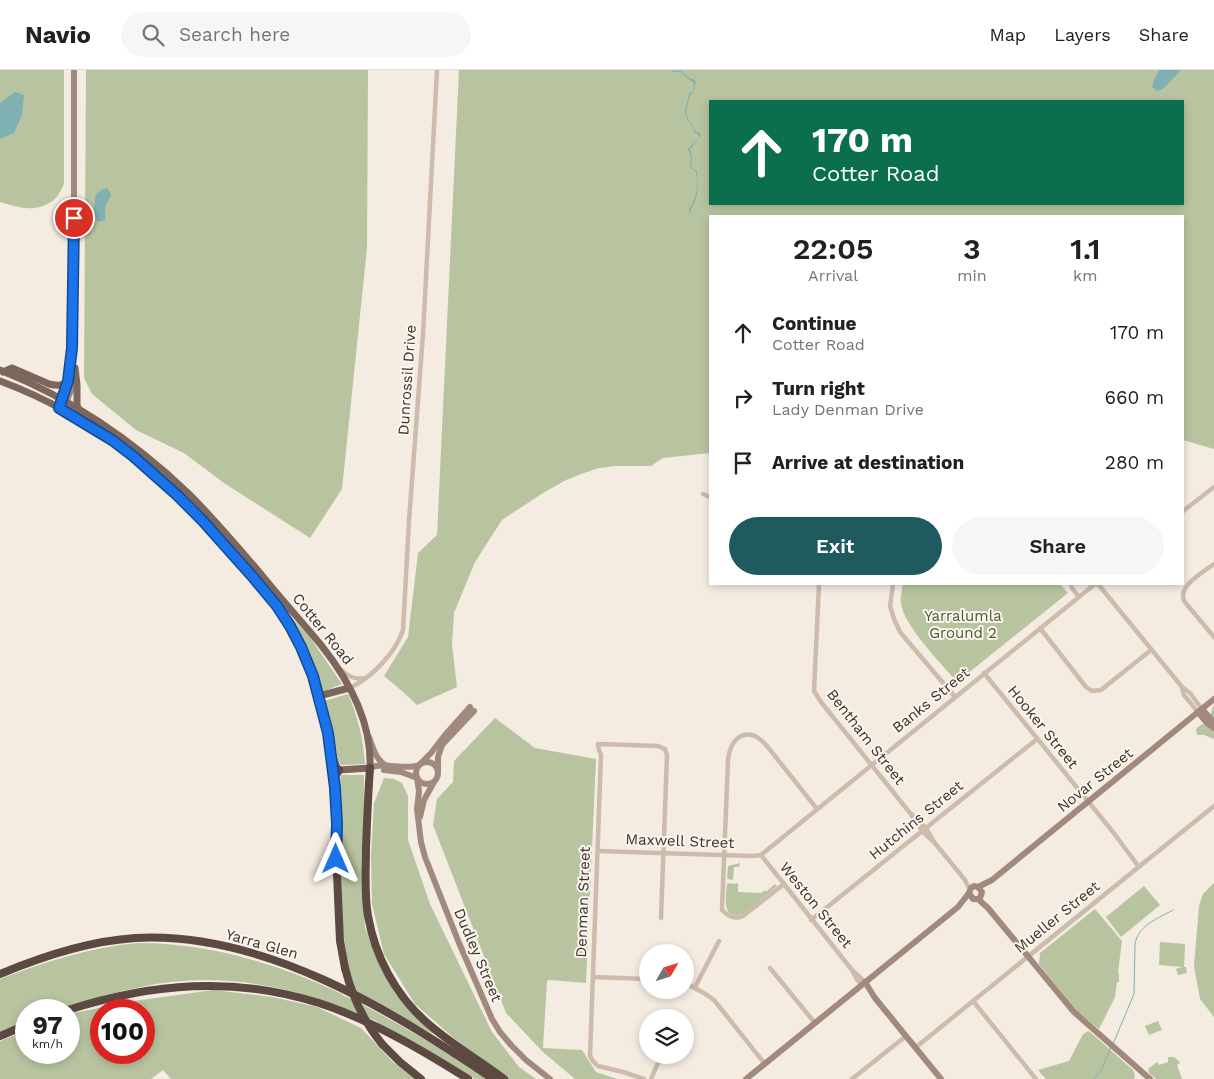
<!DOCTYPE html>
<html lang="en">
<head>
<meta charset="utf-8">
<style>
  :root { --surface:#fff; --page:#f6f6f6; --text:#202124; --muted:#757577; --line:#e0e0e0; --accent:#1f5a5e }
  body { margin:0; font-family:"Work Sans",sans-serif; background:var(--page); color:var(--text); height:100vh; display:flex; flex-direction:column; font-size:19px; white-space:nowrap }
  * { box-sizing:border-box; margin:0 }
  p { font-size:16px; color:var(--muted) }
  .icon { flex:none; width:28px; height:28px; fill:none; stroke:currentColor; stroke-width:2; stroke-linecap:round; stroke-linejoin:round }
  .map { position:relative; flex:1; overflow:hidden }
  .details { position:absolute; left:709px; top:145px; width:475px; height:370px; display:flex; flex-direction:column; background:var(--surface); border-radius:0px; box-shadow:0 2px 8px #0003 }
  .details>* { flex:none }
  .hud { position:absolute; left:709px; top:30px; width:475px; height:105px; border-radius:0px; box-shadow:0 2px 8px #0003; background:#0b6e4f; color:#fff; overflow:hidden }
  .needle { width:32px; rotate:51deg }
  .buttons { position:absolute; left:639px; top:874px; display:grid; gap:10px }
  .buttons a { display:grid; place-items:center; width:55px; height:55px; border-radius:50%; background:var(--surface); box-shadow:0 2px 8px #0003; font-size:25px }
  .speed { position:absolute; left:15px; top:929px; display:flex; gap:10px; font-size:25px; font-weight:700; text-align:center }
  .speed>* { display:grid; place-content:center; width:65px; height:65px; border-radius:50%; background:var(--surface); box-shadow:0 2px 8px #0003; line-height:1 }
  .speed small { font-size:12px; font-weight:400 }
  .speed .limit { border:8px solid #d22; background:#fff; color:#111 }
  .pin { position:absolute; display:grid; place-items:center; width:42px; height:42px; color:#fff; margin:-21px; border:2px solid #fff; border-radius:50%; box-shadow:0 1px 5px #0007 }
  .me { position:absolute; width:55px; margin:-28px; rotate:0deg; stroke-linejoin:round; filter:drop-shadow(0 0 4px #0008) }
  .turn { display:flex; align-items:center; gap:18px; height:105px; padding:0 20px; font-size:22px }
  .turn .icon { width:65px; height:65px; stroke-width:2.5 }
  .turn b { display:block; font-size:35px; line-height:42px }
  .eta { display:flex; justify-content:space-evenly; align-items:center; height:85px; text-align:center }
  .eta b { font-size:30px; font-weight:600; line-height:35px }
  .button { display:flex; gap:10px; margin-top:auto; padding:10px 20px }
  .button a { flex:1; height:58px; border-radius:30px; background:var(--accent); color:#fff; font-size:20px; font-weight:600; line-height:58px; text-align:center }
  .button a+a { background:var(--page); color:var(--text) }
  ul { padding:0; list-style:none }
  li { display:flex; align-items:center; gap:15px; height:65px; padding:0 20px }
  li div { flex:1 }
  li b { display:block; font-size:19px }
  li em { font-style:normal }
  header { display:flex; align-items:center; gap:30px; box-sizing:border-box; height:70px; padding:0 25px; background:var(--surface); border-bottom:1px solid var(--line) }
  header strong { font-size:24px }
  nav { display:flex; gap:28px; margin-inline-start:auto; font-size:18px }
  .search { width:350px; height:45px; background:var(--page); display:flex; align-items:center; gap:12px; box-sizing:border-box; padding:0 18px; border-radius:28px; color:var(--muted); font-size:19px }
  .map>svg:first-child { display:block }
</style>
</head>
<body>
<header>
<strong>Navio</strong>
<div class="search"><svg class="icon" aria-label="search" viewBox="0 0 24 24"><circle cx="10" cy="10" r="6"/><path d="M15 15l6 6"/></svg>Search here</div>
<nav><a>Map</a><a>Layers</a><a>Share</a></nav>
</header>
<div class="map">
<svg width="1214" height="1009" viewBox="0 0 1214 1009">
  <rect width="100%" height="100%" fill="#f4ebe1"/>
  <g fill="#b8c4a0" fill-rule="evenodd">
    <path d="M0,0H64V114C62,118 59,124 56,128C38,144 20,138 0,132Z"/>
    <path d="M86,0H368L367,178L342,419L310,468L224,413L184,383L136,360L92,324L84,308Z"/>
    <path d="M459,0H1214V379L1183,370L1182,146H710V383L663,388L651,396H616L599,398L584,403L566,410L543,423L502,450L475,492L454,543L452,574L457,617L417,635L402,621L384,606L408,567L418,483L437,465ZM710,31H1182V134H710Z"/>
    <path d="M903,514H1060L1068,523L957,612C942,594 903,555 901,533C900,527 902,520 903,514Z"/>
    <path d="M276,531L309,566L342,614L322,622L307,579Z"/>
    <path d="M348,624C358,647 363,668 365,694L341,695L338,689L324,631Z"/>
    <path d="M1214,635V669L1204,665H1197L1196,659L1202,654L1204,655L1206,649L1209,651C1211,645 1211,640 1214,635Z"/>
    <path d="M495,648L535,678L596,689L586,913L549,910L547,911L543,978L582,980L596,1002L617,1009H575L543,982L506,943L433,755L437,729L453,712L454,691Z"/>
    <path d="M341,705H364L363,822L365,858L380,896L394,922L418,950L435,965L354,921C341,872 339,820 339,769C339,748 338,726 341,705Z"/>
    <path d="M384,708L394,709L402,713L408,726V770L430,834L492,962L519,997L536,1009H507L455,969L415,934L384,884L372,834L371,787L374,733Z"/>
    <path d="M740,793L739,797H734L733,810L727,809L728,796Z"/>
    <path d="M729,813L734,814L738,813V822L762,823L763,821H767L775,814L777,816L743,844C721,850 726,829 727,814Z"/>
    <path d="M1214,813V947L1200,929L1194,896L1199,836L1203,824Z"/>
    <path d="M1144,816L1160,835L1121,867L1106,847Z"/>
    <path d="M1095,839L1122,871L1118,902L1119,903V912H1117L1115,927L1099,959L1078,942L1039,894L1040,883Z"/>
    <path d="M1160,872L1185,874L1184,897H1186L1187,903L1178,905L1176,899L1182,897L1159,895Z"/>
    <path d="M138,873C210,873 278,894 342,924V925L358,932L398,954L443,980L487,1009H475L426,979L382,956L376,951L360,944H357C290,914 214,901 141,917C128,920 114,922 100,927C87,931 74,937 61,940C50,942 37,940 26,940V952L0,962V909C45,892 90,877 138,873Z"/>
    <path d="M213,920L272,927L317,937L361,958L393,992L415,1009H171L163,1000L151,1009H0V971L26,961V982H69V944L134,931ZM101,940H144V982H101Z"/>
    <path d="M1158,951L1162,960L1149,965L1145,956Z"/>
    <path d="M1089,961L1133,1000L1135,1006L1134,1009H1046L1038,1000L1069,991L1083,964Z"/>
    <path d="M1168,987H1174L1180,992V993L1177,995L1182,1009H1156L1149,1003L1148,999L1157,992L1159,995L1168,992Z"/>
  </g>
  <g fill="#7fb0b2">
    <path d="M672,0L681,1L689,8L693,9L696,12L694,19L689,28L686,42L688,49L693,56L695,61L700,63L701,66L690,79L692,86L691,97L697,101C697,109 699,120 696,128C694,135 690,139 689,146V139C695,132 698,119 697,110C697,107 696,105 696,102L690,97L691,86L688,79L700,67L698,64L694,62L693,57L687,49L685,41L689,24L693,21L694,13C692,11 690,10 688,9C683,4 682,0 673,2Z"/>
    <path d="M1159,0H1181L1163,19L1157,21L1152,17L1154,10Z"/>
    <path d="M15,22L24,25L22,45L14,63L0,69V33Z"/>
    <path d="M107,118L111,124C110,128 108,130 106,134C104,139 106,145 105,150L98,152C93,144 94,134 96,124L103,119Z"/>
  </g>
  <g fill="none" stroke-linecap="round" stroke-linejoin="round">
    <g stroke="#7fb0b2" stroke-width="1">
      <path d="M1113,974L1134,924L1135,874C1138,855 1159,848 1173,840"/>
      <path d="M1094,1009L1102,999L1111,977"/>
    </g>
    <g stroke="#cdbbac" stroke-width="4.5">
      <path d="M703,424L710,427"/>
      <path d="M1182,442L1214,417"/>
      <path d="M1214,494C1206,500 1189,510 1185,519C1182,523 1183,527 1184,531L1214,567"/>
      <path d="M819,514L814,621L821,632L910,743L926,758L934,772L965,810L970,820"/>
      <path d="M893,514L890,536L894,549L900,562L955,627"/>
      <path d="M1071,514L1072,518L1079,527"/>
      <path d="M1098,514L1182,617L1190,623L1202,639"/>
      <path d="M1040,558L1086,617L1092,621L1101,620L1151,580"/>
      <path d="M343,601C349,607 356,610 365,608"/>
      <path d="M984,603L1113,762L1139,797"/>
      <path d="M349,618C371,609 396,582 403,560L409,451L423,264L437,0"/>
      <path d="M1182,618L1184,625L1198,642"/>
      <path d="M912,747L922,761L933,771"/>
      <path d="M598,781L752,786L761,785"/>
      <path d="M761,785L1095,514"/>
      <path d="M761,785L852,900L856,908L862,915"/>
      <path d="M784,814L743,846C735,850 728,846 722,840L728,690C731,665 749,655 767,676L817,739"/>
      <path d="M811,850L1037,669"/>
      <path d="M770,898L815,953"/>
      <path d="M853,901L865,912"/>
      <path d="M593,907L648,909"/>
      <path d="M685,913L704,923L714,930L765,994"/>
      <path d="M695,917L719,871"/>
      <path d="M973,931L1036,1009"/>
      <path d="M915,978L1214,736"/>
      <path d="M658,993L669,985"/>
      <path d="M644,1009L623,1002L598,996L593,991L590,986L601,685L599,680L598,674L658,676L665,679L667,685L661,848"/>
      <path d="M651,1009L658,993V985"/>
      <path d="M852,1009L906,966"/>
    </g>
    <g stroke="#a18a7d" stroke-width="6">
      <path d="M65,335L72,318L74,304"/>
      <path d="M59,338L68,311L72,278L74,205V0"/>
      <path d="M1202,639L1211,649L1214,657"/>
      <path d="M1198,642L1207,653L1214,658"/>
      <path d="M369,667C373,678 376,691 387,696"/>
      <circle cx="427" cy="703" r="11"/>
      <path d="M421,693L431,683L445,665L470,637"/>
      <path d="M370,698C384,691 404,701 419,695"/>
      <path d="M384,700L401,702L417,708"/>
      <path d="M438,701V687L442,675L474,641"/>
      <path d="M417,708L419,721L417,739L421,772L425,787L459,873L492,949L500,962L511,975L526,990L550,1009"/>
      <path d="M420,747L424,730L434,712"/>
      <path d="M969,823L973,829H978L980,828L982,822L978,817"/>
      <path d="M978,829L988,838L1074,942L1150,1009"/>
      <path d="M865,912L875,928L941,1009"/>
      <path d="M746,1009L958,837L969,823L971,818L974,816L978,817L992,810L1214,629"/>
    </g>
    <g stroke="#7d675c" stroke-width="7">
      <path d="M75,298L77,315V335L79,340"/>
      <path d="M0,300C70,328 135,372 189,424C214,449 237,476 260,503C280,528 301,551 321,575C349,610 372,653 370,698L339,700L337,697C331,684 330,670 327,656C321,629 313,602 301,577C286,543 261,516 237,489C169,411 98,347 0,311"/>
      <path d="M3,302L12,298L49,314C57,316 62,316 68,311"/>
      <path d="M319,626L349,618"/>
    </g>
    <g stroke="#5c4a42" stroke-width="8">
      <path d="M330,673L333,708"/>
      <path d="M370,698C368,725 367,751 366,778C366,800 364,824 368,846C375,886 395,924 425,951C449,973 478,989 504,1009"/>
      <path d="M339,700L336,705L335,708L337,805L340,871L345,898"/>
      <path d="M0,904C43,886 89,871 135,868C264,861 391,940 493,1009"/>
      <path d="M68,940C152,913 234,906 319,933C371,950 422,980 468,1009"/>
      <path d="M0,966L26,955"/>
      <path d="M382,974L400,992L421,1009"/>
    </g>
    <path stroke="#5c4a42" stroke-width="8" d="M345,898C352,926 364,952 382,974"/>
  </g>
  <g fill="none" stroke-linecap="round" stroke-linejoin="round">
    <defs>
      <path id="route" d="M74,148L72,278L68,311L59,338L112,370L133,386L177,425L202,450L252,506L277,536L290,556L301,577L313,606L328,663L335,718L337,754L336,789"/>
    </defs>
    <use href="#route" stroke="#114b97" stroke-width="12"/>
    <use href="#route" stroke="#1a73e8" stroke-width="9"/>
  </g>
  <g text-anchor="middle" stroke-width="4" stroke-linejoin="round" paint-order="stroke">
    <g font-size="15" fill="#3b302b" stroke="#fbf5ee">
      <text transform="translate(407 310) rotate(-86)" y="5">Dunrossil Drive</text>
      <text transform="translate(323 559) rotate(51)" y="5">Cotter Road</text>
      <text transform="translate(931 630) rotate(-39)" y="5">Banks Street</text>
      <text transform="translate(1043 657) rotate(51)" y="5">Hooker Street</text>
      <text transform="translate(866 667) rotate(52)" y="5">Bentham Street</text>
      <text transform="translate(1095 710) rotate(-39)" y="5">Novar Street</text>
      <text transform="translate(916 750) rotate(-39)" y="5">Hutchins Street</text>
      <text transform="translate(680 771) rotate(2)" y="5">Maxwell Street</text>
      <text transform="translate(583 832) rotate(-88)" y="5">Denman Street</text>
      <text transform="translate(816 835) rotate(51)" y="5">Weston Street</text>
      <text transform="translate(1057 847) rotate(-39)" y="5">Mueller Street</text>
      <text transform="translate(262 874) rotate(16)" y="5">Yarra Glen</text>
      <text transform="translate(478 885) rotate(67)" y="5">Dudley Street</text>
    </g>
    <g font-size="15" fill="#4a5a2e" stroke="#fbf5ee">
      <text x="963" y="551">Yarralumla<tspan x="963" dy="17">Ground 2</tspan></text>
    </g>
  </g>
</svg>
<div class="buttons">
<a><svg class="needle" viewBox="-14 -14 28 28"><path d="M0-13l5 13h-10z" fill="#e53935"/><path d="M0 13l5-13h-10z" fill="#757577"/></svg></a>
<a><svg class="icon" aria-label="layers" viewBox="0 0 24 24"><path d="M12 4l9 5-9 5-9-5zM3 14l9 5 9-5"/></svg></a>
</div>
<div class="speed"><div>97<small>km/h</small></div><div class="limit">100</div></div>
<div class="pin" style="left:74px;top:148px;background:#d93025"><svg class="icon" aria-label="arrive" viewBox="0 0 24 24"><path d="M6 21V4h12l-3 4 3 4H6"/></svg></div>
<svg class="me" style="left:336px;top:789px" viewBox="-20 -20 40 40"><path d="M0-17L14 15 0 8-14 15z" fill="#1a73e8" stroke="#fff" stroke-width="4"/></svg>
<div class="hud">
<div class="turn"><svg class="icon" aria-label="ahead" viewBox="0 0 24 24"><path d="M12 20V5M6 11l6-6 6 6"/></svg><div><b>170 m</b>Cotter Road</div></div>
</div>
<section class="details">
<div class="eta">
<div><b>22:05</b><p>Arrival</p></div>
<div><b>3</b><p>min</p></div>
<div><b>1.1</b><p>km</p></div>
</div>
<ul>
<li><svg class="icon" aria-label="ahead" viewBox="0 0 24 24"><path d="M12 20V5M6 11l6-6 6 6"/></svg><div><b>Continue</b><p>Cotter Road</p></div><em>170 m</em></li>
<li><svg class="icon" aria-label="right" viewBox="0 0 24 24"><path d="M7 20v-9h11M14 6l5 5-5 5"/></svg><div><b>Turn right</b><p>Lady Denman Drive</p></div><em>660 m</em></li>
<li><svg class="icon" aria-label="arrive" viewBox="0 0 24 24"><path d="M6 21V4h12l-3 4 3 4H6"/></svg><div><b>Arrive at destination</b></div><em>280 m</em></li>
</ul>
<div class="button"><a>Exit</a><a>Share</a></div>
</section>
</div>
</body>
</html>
